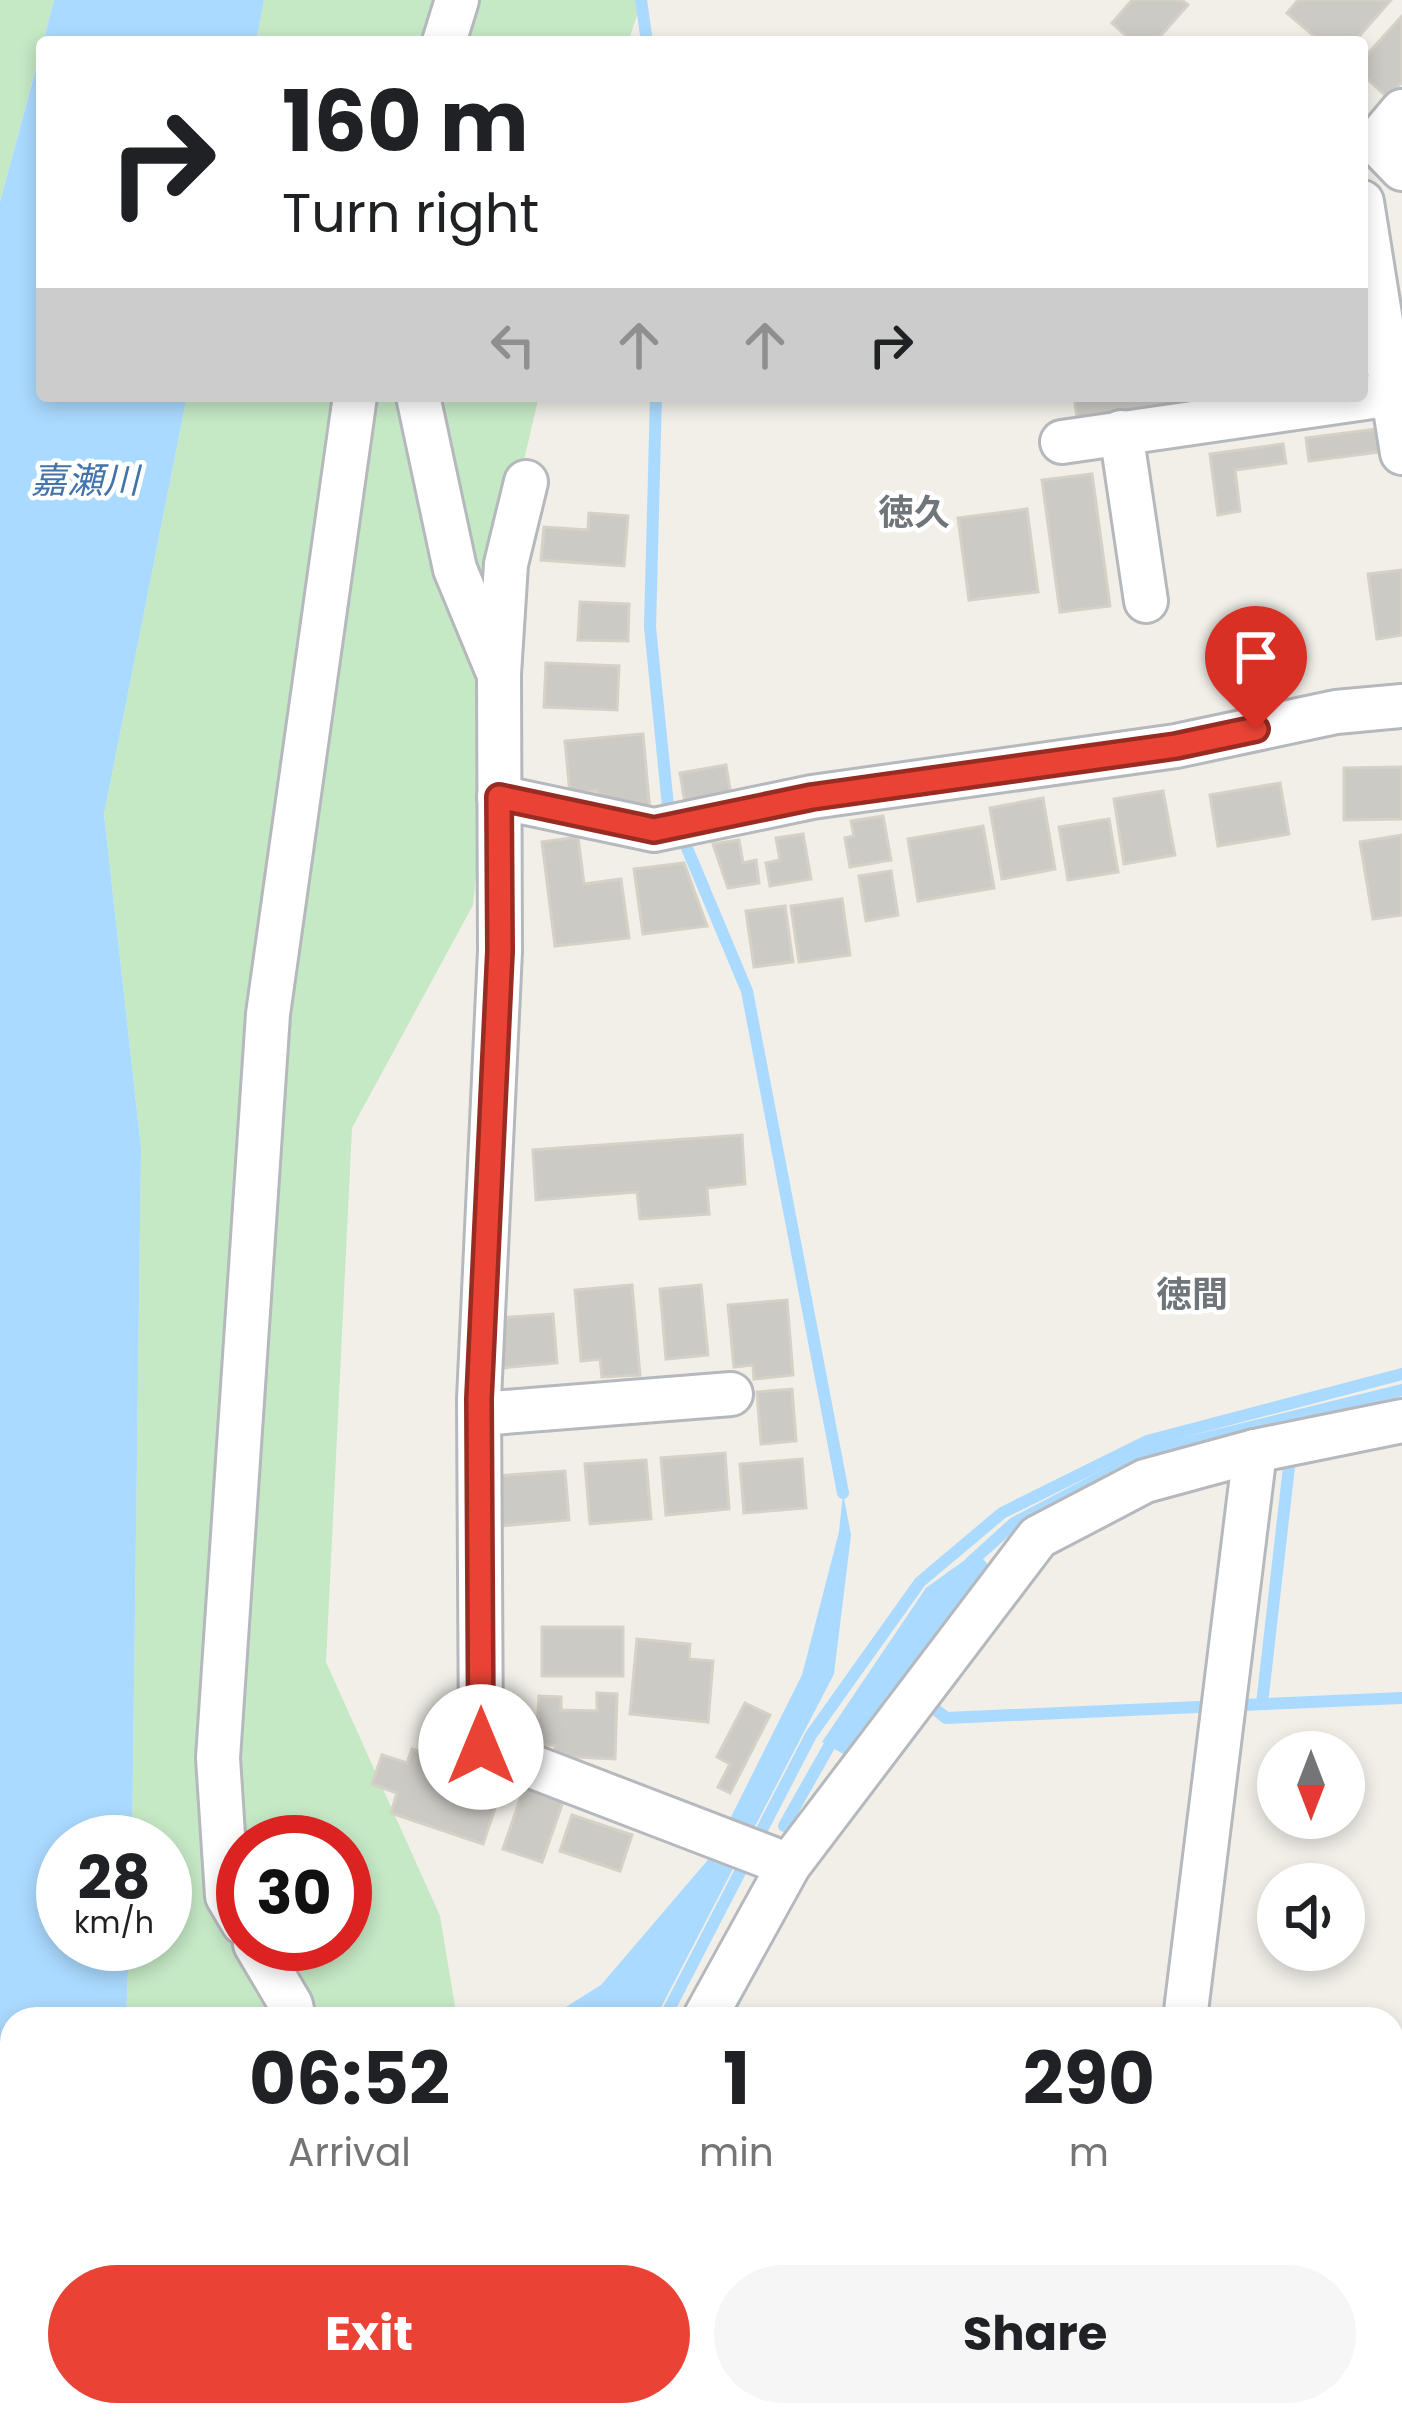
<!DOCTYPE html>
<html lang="en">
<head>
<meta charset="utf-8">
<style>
  :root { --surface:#fff; --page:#f6f6f6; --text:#202124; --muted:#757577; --accent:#ea4335 }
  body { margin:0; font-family:Poppins,"Noto Sans JP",sans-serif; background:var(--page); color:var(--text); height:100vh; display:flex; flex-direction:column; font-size:45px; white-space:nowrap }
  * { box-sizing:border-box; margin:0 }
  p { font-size:39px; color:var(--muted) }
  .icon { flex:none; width:66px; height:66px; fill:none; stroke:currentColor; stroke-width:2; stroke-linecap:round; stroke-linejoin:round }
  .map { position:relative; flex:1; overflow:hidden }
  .drawer { position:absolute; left:0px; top:2007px; width:1404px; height:420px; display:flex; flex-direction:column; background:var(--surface); border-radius:36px 36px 0 0; box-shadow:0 6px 18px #0003 }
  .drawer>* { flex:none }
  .top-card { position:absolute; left:36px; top:36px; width:1332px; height:366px; border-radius:12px; box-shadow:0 6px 18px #0003; background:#fff; color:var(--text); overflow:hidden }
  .needle { width:78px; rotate:180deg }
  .buttons { position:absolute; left:1257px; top:1731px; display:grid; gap:24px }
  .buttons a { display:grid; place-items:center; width:108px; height:108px; border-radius:50%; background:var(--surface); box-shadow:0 6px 18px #0003; font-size:60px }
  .speed { position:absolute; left:36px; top:1815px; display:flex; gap:24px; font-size:60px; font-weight:700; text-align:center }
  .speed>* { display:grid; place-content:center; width:156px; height:156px; border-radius:50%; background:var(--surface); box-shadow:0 6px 18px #0003; line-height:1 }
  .speed small { font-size:30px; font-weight:400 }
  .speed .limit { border:18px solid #d22; background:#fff; color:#111 }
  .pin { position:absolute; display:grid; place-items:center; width:102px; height:102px; color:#fff; margin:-123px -51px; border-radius:50% 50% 50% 0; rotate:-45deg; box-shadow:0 0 12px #0007 }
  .pin .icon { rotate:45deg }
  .me { position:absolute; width:132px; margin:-66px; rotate:0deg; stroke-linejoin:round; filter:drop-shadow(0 0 9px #0008) }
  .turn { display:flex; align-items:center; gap:42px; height:252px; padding:0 48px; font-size:54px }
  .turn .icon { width:156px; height:156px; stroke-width:2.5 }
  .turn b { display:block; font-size:84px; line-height:102px }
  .lanes { display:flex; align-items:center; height:114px; padding:0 48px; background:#0003; justify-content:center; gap:60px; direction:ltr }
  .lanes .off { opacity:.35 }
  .eta { display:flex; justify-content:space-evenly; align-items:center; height:204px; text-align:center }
  .eta b { font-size:72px; font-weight:700; line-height:84px }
  .button { display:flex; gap:24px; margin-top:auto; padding:24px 48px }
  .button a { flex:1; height:138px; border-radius:72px; background:var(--accent); color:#fff; font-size:48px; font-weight:700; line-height:138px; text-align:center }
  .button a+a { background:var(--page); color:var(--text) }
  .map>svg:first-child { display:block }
</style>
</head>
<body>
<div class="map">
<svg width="1402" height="2427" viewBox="0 0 1402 2427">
  <rect width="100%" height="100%" fill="#f1efe8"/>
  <g fill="#c5e8c5" fill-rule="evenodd">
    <path d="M0,0H54L0,202Z"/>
    <path d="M264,0H642L628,42H256Z"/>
    <path d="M187,396H539L516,494L473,905L352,1128L326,1662L440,1916L457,2019H126L129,1944H165V1842H132L141,1148L104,814ZM243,1842H345V1944H243Z"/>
    <path d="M112,2415H403L399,2427H112Z"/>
  </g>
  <g fill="#aadaff">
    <path d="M54,0H264L256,42H43Z"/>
    <path d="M42,46V396H187L104,814L141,1148L132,1842H63V1944H129L126,2019H12V2415H112V2427H0V202Z"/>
    <path d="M843,1493L851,1535L834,1674L655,2019H530L550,2017L601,1985L712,1855L802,1675L839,1532Z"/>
    <path d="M976,1552L995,1572L852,1759L822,1742L926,1588Z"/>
  </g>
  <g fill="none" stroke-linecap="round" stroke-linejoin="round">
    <g stroke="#aadaff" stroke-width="12">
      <path d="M641,0L647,42"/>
      <path d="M656,396L650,627L668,806"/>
      <path d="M687,848L747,991L843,1493"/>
      <path d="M971,1562L1014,1523L1149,1452L1402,1390"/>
      <path d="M924,1700L946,1718L1402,1698"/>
      <path d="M1262,1704L1291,1449"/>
      <path d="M784,1826L836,1734"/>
      <path d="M664,2019L811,1735L920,1582L1002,1513L1147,1441L1402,1374"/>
      <path d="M424,2427V2426"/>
    </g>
  </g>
  <g fill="#cccac5" stroke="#d6d1c6" stroke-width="3">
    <path d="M1132,0H1182L1188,5L1155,42H1133L1112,23Z"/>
    <path d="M1298,0H1391L1354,42H1321L1287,13Z"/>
    <path d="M1402,16V82L1388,98L1362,74V60Z"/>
    <path d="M1074,396H1188L1189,402L1077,417Z"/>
    <path d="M1377,429L1380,452L1309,461L1306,438Z"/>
    <path d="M1283,444L1286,463L1235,470L1240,511L1218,515L1210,454Z"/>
    <path d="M1092,474L1110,606L1060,612L1042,480Z"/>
    <path d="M1027,509L1038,592L969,600L958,518Z"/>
    <path d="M589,513L628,516L624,566L541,560L544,527L588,530Z"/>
    <path d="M1402,570V635L1377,639L1368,574Z"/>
    <path d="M580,602L629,604L628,641L578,640Z"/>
    <path d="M546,663L619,666L617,710L544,707Z"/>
    <path d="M643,734L650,812L598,804L597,791L570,794L565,741Z"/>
    <path d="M726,765L732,802L686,809L680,773Z"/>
    <path d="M1402,767V819L1344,820V768Z"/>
    <path d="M1280,783L1289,834L1218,846L1210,795Z"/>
    <path d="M1163,791L1175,855L1124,864L1114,799Z"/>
    <path d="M1043,798L1055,869L1002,879L990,808Z"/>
    <path d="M883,816L891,860L850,867L845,838L854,836L851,821Z"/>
    <path d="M1109,819L1118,872L1068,880L1059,827Z"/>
    <path d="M983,826L994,888L918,901L908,839Z"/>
    <path d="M803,834L811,879L770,886L766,863L780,860L776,838Z"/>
    <path d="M1402,835V915L1373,919L1360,842Z"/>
    <path d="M578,837L584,884L621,879L629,938L555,946L542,842Z"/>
    <path d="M739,840L743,863L756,860L759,883L728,888L713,844Z"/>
    <path d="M684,863L707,926L643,934L634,869Z"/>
    <path d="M891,871L898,915L866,921L859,876Z"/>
    <path d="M842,899L850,955L799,962L791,906Z"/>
    <path d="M785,906L793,962L754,967L746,911Z"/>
    <path d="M742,1135L745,1184L707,1188L709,1214L640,1219L637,1192L536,1200L533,1150Z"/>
    <path d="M632,1285L640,1375L602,1377L600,1359L581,1361L575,1290Z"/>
    <path d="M701,1285L708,1355L666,1359L660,1289Z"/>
    <path d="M787,1300L793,1375L754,1379L753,1365L734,1367L728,1305Z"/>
    <path d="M553,1314L557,1363L500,1368L496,1318Z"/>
    <path d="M792,1389L796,1441L761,1444L757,1392Z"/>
    <path d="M725,1453L729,1509L666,1515L661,1458Z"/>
    <path d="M802,1459L806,1508L744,1513L740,1464Z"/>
    <path d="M646,1460L651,1519L590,1524L585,1464Z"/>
    <path d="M565,1471L569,1520L500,1526L495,1476Z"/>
    <rect x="542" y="1627" width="81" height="49"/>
    <path d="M637,1639L690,1644L689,1659L713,1661L708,1722L630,1714Z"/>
    <path d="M597,1693L617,1694L615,1759L555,1756V1745H536L539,1696L561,1697V1710L597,1711Z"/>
    <path d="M745,1703L770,1715L730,1793L718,1787L730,1764L717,1757Z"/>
    <path d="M412,1749L504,1781L483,1844L391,1813L397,1793L372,1784L382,1755L407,1763Z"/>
    <path d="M525,1785L564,1799L542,1862L503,1849Z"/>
    <path d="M572,1815L632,1835L620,1871L560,1851Z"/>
  </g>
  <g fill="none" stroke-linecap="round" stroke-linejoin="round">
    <defs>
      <g id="minor">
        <path d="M444,42L457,0"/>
        <path d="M1402,111L1376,142L1402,169"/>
        <path d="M1362,202L1402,453"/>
        <path d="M418,396L455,569L496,668"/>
        <path d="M1121,432L1146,601"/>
        <path d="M1062,442L1393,394"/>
        <path d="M526,482L506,564L499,674L500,951L479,1399L481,1747L789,1865"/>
        <path d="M499,797L654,830L812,797L1176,746L1336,712L1402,706"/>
        <path d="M480,1414L731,1394"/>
        <path d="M243,1923L227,1896L218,1758L268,1014L355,396"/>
        <path d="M255,1944L291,2005L294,2019"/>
        <path d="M704,2019L789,1865L1038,1537L1145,1481L1255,1451L1402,1421"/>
        <path d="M1185,2019L1255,1451"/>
        <path d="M1392,2209H1402"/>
        <path d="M508,2415L545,2427"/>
        <path d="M292,2427V2415"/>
        <path d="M1135,2427L1137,2415"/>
      </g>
    </defs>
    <use href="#minor" stroke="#b5b8bc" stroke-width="48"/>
    <use href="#minor" stroke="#fff" stroke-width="42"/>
  </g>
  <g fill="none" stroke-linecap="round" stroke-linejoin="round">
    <defs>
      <path id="route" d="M481,1747L479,1399L500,951L499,797L654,830L812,797L1176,746L1256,729"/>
    </defs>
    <use href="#route" stroke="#982c22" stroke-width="30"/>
    <use href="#route" stroke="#ea4335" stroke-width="21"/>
  </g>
  <g text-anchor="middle" stroke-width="9" stroke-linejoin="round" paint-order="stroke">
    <g font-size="36" font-style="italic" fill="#4174aa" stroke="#fff">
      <text x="85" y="493">嘉瀬川</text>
    </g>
    <g font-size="36" font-weight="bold" fill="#70757a" stroke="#fff">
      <text x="914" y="525">徳久</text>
      <text x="1192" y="1307">徳間</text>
    </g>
  </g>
</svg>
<div class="buttons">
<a><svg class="needle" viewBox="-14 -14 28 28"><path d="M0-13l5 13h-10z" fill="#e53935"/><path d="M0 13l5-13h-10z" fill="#757577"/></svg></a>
<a><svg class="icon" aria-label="sound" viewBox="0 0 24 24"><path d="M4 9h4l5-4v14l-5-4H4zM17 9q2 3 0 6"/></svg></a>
</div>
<div class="speed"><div>28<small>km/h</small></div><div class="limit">30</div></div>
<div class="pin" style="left:1256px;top:729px;background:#d93025"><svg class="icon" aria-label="arrive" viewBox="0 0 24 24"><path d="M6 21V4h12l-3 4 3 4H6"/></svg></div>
<svg class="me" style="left:481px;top:1747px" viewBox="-20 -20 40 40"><circle r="19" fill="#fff"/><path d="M0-13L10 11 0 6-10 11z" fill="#ea4335"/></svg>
<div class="top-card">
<div class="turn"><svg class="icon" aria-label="right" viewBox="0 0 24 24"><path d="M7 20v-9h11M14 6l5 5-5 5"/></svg><div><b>160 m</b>Turn right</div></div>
<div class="lanes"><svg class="icon off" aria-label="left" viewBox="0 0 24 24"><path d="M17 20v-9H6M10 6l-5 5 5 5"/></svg><svg class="icon off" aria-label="ahead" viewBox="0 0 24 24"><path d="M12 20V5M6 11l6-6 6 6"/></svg><svg class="icon off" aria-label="ahead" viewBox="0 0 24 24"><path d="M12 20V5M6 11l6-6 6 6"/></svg><svg class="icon" aria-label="right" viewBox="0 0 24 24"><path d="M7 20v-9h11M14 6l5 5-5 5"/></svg></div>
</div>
<section class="drawer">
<div class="eta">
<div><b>06:52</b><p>Arrival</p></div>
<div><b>1</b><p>min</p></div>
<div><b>290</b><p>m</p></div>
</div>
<div class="button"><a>Exit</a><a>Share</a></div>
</section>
</div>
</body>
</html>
